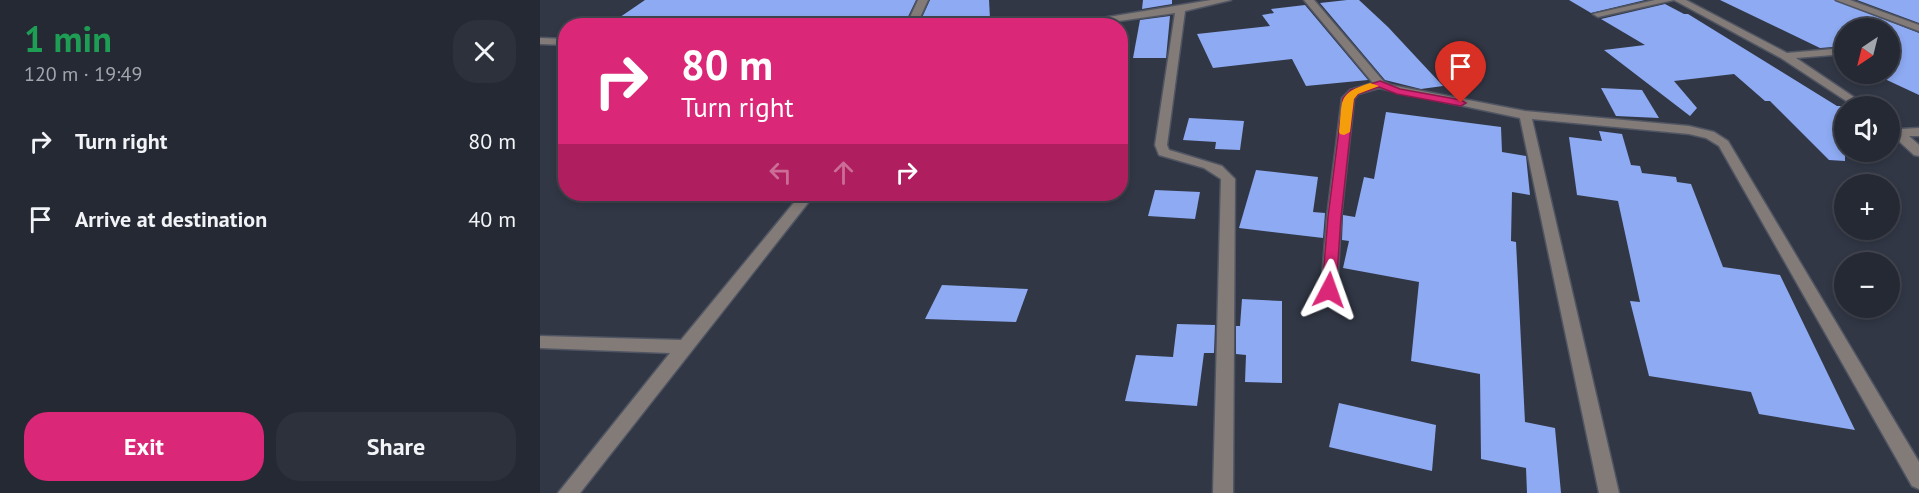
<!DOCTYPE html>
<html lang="en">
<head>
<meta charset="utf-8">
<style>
  :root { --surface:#252934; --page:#2d313c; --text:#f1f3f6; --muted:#a3a6ac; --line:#42454f; --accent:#db2777 }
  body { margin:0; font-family:"PT Sans",sans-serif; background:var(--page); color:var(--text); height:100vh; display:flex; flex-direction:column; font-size:22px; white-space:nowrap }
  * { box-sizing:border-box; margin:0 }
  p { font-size:20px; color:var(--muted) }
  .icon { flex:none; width:33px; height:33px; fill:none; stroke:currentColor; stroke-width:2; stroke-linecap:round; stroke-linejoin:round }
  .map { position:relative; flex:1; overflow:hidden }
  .side { display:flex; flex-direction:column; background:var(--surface); width:540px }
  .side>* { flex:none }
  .hud { position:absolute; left:18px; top:18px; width:570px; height:183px; border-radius:24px; box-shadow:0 3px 9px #0003,0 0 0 2px var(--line); background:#db2777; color:#fff; overflow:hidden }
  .needle { width:39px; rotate:215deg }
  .tools { position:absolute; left:1294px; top:18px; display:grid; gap:12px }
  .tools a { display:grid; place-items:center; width:66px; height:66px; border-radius:50%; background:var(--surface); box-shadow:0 3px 9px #0003,0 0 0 2px var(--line); font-size:30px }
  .pin { position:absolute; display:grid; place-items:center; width:51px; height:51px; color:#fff; margin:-62px -26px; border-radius:50% 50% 50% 0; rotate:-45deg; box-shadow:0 0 6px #0007 }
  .pin .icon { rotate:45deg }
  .me { position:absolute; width:66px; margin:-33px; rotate:4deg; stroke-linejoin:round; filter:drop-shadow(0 0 4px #0008) }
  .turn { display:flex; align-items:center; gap:21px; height:126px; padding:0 24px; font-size:27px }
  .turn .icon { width:78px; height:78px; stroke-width:2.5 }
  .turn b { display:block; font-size:42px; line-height:51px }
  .lanes { display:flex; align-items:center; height:57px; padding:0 24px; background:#0003; justify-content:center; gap:30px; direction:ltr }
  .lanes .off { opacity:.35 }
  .round { display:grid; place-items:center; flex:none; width:63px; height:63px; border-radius:24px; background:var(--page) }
  .head { display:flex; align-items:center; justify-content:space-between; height:102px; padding:0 24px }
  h1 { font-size:36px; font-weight:700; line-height:45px; color:#1e9e55 }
  .button { display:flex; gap:12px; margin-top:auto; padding:12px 24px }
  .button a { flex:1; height:69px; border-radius:24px; background:var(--accent); color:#fff; font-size:24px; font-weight:700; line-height:69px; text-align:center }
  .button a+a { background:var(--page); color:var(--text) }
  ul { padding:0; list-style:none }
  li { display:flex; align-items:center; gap:18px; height:78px; padding:0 24px }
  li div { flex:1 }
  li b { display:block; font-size:22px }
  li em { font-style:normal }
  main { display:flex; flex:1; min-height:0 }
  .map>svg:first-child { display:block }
</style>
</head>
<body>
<main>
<section class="side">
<div class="head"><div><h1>1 min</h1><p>120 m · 19:49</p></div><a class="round"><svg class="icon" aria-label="close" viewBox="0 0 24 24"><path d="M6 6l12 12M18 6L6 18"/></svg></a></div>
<ul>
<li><svg class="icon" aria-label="right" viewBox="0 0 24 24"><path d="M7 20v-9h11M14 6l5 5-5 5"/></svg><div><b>Turn right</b></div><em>80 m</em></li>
<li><svg class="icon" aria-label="arrive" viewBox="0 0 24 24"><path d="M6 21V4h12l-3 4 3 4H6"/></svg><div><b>Arrive at destination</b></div><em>40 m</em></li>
</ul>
<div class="button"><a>Exit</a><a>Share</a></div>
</section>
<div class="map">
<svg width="1379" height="493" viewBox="0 0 1379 493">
  <rect width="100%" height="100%" fill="#313745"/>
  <g fill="#8daaf2">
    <path d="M105,0H376L364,25L67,26Z"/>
    <path d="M390,0H449L450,19L380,22Z"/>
    <path d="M603,0H632V4L602,9Z"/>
    <path d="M807,0H819L848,27L903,86L881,89L845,80L780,3Z"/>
    <path d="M1029,0H1105L1051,13Z"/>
    <path d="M1180,0H1294L1379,33V95L1334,74H1350V28H1305V46L1280,48Z"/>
    <path d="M1317,0H1379V23Z"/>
    <path d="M1125,4L1144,14H1148L1297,106H1305V161L1289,160L1230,101H1225L1194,74L1134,81L1157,108L1150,116L1064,50L1105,45L1061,19Z"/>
    <path d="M765,5L828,80L766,86L752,59L673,68L657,34L730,26L722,15L734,13L731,9Z"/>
    <path d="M630,16L626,58H593L600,20Z"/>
    <path d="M1061,88L1102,90L1119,118L1076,116Z"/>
    <path d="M846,112L961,127L962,152L986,156L990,195L972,192L971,241L976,242L985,422L1015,428L1021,493H987L986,468L941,459L940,374L871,361L879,282L803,268L809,241L802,240L803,215L815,217L824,177L834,179Z"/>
    <path d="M649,118L704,121L700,150L675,149L676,142L643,140Z"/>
    <path d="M1059,131L1082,134L1091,165L1100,166L1102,173L1136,177L1137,182L1151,184L1183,267L1240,275L1315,430L1219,414L1211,392L1109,376L1090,301L1100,302L1078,201L1037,195L1029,137L1062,141Z"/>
    <path d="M716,170L778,177L773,212L785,213L783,238L699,228Z"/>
    <path d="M615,190L660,192L655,219L608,216Z"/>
    <path d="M402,285L488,289L476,322L385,319Z"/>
    <path d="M702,299L742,301V383L705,382L706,355L696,354V326H700Z"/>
    <path d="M637,324L675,325L674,353H664L657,406L585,401L596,355L633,357Z"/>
    <path d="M799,403L896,425L892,471L789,447Z"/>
  </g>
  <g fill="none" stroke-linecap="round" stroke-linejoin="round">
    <defs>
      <g id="minor">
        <path d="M378,0H388L376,26H366Z"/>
        <path d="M671,0H691L645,11L627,145L629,150L636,152L682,166L695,179L693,493H673L681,179L664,168L619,155L615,145L635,13L544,26H514Z"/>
        <path d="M764,0H774L844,82L851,85L985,111L1149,126L1174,132L1188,141L1379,462V489L1372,486L1179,146L1166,138L1149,134L992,119L1079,493H1059L980,118L839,88L818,94L814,99L801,217L797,290L795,294H783L781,290L787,217L802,98L810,90L833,83Z"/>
        <path d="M1115,0H1146L1247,53L1305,48V54L1256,58L1327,106H1314L1241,58L1134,0L1058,17L1053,14Z"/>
        <path d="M1296,0H1310L1379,25V31Z"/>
        <path d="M0,38L26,39V45L0,44Z"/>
        <path d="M1350,122L1361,129L1379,128V136H1369L1379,145V156L1374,155L1350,133Z"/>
        <path d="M261,194H275L40,493H18L130,353L0,348V336L141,340Z"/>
      </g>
    </defs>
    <use href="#minor" stroke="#505563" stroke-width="3"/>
    <use href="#minor" fill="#837b78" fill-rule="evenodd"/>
  </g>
  <path fill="#db2777" stroke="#8e194d" stroke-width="1.5" d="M840,81L860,89L921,100L926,103L921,106L857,94L839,87L818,94L814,99L801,217L796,290L789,295L782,290L788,217L803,98L811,90Z"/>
  <path fill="#f59e0b" d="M830,83L839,86L818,94L814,99L810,132L804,135L800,134L799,132C803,100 796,94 830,83Z"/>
</svg>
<div class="tools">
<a><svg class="needle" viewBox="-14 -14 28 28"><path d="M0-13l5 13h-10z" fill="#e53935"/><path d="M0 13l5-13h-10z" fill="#a3a6ac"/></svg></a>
<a><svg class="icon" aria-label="sound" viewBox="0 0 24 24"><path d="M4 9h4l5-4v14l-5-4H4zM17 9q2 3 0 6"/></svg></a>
<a>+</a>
<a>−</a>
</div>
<div class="pin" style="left:921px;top:103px;background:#d93025"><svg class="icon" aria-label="arrive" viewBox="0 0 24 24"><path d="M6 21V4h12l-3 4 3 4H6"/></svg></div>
<svg class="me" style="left:789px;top:290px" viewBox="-20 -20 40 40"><path d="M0-17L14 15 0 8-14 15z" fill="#db2777" stroke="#fff" stroke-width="4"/></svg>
<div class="hud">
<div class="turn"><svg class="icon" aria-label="right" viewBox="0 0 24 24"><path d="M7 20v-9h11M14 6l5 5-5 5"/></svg><div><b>80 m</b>Turn right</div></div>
<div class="lanes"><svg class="icon off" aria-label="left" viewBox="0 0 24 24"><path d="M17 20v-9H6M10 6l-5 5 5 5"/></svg><svg class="icon off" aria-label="ahead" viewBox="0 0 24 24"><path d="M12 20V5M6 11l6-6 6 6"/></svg><svg class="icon" aria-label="right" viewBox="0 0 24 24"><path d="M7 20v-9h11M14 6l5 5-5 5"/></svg></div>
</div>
</div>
</main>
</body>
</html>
